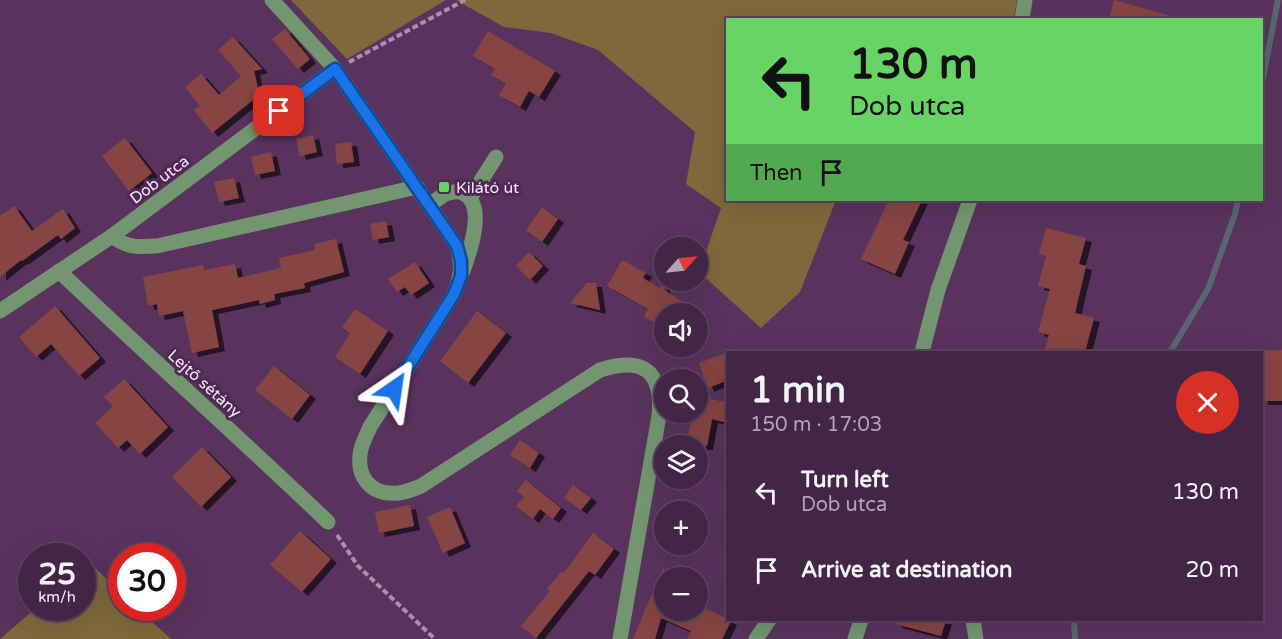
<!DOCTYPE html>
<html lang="en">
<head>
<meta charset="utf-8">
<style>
  :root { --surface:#432646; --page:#4d3251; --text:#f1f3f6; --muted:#afa5b3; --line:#5b435f }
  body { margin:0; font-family:"Varela Round",sans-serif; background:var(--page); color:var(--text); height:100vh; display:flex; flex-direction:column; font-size:22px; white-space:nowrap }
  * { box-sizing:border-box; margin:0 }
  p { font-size:20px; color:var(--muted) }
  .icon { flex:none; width:33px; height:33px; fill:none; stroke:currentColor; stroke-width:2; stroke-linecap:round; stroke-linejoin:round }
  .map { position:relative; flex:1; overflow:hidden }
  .drawer { position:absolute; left:726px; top:351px; width:537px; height:270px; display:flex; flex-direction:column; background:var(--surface); border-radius:0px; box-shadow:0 6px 24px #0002,0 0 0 2px var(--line) }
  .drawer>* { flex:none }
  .guide { position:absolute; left:726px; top:18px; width:537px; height:183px; border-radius:0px; box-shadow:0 6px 24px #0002,0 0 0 2px var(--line); background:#68d465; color:#111; overflow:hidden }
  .needle { width:39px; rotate:63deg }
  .controls { position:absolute; left:654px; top:237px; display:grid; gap:12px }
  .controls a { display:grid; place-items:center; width:54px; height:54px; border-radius:50%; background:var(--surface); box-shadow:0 6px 24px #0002,0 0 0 2px var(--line); font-size:30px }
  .speed { position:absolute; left:18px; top:543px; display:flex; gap:12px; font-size:30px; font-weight:700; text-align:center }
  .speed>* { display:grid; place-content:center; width:78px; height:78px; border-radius:50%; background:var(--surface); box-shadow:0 6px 24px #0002,0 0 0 2px var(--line); line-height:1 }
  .speed small { font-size:15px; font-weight:400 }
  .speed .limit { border:9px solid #d22; background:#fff; color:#111 }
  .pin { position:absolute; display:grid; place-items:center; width:51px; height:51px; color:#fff; margin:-26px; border-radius:12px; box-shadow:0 3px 9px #0006 }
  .me { position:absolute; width:66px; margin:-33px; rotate:32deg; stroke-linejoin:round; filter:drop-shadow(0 0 4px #0008) }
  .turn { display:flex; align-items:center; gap:21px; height:126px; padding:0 24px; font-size:27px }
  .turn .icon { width:78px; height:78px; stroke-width:2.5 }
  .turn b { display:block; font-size:42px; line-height:51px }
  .then { display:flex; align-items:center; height:57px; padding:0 24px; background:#0003; gap:12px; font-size:22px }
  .round { display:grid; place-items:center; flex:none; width:63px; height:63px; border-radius:32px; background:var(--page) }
  .summary { display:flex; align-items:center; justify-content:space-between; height:102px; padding:0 24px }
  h1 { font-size:36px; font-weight:700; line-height:45px }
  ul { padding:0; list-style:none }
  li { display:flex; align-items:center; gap:18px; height:78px; padding:0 24px }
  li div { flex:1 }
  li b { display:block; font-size:22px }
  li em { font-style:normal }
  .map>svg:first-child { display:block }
</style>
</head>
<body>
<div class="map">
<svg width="1282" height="639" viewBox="0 0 1282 639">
  <defs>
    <filter id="shadow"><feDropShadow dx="6" dy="4" stdDeviation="0" flood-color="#0009"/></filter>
  </defs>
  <rect width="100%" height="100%" fill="#59335e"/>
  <g fill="#7f683c">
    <path d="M291,0H446L347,59Z"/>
    <path d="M456,0H1017L1014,19L728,20V200H836L800,292L761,328L699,272L721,208L686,184L695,132L598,50L551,33L504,27Z"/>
    <path d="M89,562L121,593L122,608H137L171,639H0L36,608H82L83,567Z"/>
  </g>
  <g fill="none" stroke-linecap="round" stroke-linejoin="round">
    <g stroke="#58666f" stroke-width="6">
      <path d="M1262,83L1278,0"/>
      <path d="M1170,352L1208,289L1235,214L1238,200"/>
      <path d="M1074,620L1075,639"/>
    </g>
  </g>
  <g fill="#864543" filter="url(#shadow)">
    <path d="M1114,0L1168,15L1167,20H1109Z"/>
    <path d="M285,29L310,59L298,69L272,39Z"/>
    <path d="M488,31L555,71L539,97L529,91L520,107L499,95L506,84L491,75L495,69L473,56Z"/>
    <path d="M233,37L262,69L254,71L260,98L258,96L212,133L194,110L200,106L185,87L201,74L219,95L241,76L218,50Z"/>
    <path d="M313,135L317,152L300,156L296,139Z"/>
    <path d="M125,138L152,173L129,191L102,156Z"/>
    <path d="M351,142L354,162L337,164L335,144Z"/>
    <path d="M271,152L275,171L255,175L251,157Z"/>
    <path d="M234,178L239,198L219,202L214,182Z"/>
    <path d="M889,200H922L903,240L909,242L895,274L861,259Z"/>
    <path d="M14,206L32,231L63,209L75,228L61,239L58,235L22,261L21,260L0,277V216Z"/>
    <path d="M542,207L558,219L542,242L526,230Z"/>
    <path d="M386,221L389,237L373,240L370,224Z"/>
    <path d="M1046,228L1086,238L1079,264L1086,266L1075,313L1094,318L1085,352H1044L1049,335L1038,332L1050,289L1038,286L1046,256L1039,254Z"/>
    <path d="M336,239L344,272L304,283L305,288L274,294L275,300L260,304L259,300L212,310L219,347L192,353L183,311L159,316L157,304L148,306L143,277L203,265L204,270L235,264L238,278L281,268L279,258L315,250L314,244Z"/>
    <path d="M529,252L543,266L530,280L516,266Z"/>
    <path d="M622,260L646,273L643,278L660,288L664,280V290L703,314H664V328L644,317L648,309L607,286Z"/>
    <path d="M415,262L429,283L411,295L405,287L397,292L388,279Z"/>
    <path d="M587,283H596L600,310L570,303Z"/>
    <path d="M55,306L100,358L79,376L51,344L36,357L19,337Z"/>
    <path d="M355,309L388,331L360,374L335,357L350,333L342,327Z"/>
    <path d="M477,311L506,333L468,383L440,361Z"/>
    <rect x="1262" y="350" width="20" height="51"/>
    <path d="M728,352V380L708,388L699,363Z"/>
    <path d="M274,366L310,395L292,419L255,390Z"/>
    <path d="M124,379L168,427L140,454L127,440L118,448L95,423L113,406L104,397Z"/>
    <path d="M698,396L728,403V423L712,419L707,446H686L693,412H698Z"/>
    <path d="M520,440L539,453L530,468L510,455Z"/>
    <path d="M202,447L231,477L201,507L172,477Z"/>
    <path d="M526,480L561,508L553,519L540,509L533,519L516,506L524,497L517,491Z"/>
    <path d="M573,485L591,498L581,510L564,498Z"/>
    <path d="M410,505L414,526L379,533L375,512Z"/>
    <path d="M450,507L465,543L443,553L427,517Z"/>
    <path d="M300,531L331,559L302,592L270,565Z"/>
    <path d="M593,533L614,549L595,575L589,571L536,638L521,626L550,591L547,589L562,571L564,573Z"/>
    <path d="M664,566V610H701L703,607L731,621L722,639H687L691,631L661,618L655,639H633L645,611L643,610H645Z"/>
    <path d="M897,620H946L941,636L896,624Z"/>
  </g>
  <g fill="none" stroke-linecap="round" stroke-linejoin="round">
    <g stroke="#ac8eb0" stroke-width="4" stroke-dasharray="6 3" stroke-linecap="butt">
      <path d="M349,62L465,0"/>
      <path d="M337,535L358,566L435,639"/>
    </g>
    <g stroke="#739671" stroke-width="15">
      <path d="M272,0L335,69L457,246C462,266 462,274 454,294L370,427C367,434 363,441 361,449C355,476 370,496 399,493C406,492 414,489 421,486L600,370C643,356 663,371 659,416L620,639"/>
      <path d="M1022,20L1025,0"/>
      <path d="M470,198L496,157"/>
      <path d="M429,205L445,194L458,191C462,193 468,195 470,199C483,215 469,254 463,271"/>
      <path d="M112,236C127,248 138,247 157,246L417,187"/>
      <path d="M59,271C148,356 239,437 328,522"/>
      <path d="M0,311L112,236L335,69"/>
      <path d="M922,352L938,290L970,200"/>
      <path d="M973,620L976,639"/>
      <path d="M756,639L769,620"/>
      <path d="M855,639L861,620"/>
    </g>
  </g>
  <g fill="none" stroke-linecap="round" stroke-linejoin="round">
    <defs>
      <path id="route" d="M279,111L335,69L457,246L461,261V276L454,294L394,389"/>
    </defs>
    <use href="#route" stroke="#114b97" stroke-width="15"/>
    <use href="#route" stroke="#1a73e8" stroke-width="10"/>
  </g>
  <rect fill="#68d465" stroke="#4e2952" stroke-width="2" x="438" y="181" width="12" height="12" rx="3"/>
  <g text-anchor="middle" stroke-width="6" stroke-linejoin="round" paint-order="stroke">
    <g font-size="16" fill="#fae3fd" stroke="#4e2952">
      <text transform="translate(159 179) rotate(-37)" y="6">Dob utca</text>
      <text transform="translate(205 383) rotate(42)" y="6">Lejtő sétány</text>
    </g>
    <g font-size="16" fill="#fae3fd" stroke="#4e2952" text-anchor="start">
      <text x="456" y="193">Kilátó út</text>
    </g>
  </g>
</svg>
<div class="controls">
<a><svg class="needle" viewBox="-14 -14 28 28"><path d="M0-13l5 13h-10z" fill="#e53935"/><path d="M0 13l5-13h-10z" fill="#afa5b3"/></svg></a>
<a><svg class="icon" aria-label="sound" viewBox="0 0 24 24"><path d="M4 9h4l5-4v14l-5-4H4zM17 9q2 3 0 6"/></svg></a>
<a><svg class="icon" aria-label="search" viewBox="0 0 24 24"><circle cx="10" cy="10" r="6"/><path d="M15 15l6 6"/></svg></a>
<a><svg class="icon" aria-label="layers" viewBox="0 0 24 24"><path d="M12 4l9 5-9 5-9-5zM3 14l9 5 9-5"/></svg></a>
<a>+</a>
<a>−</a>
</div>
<div class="speed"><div>25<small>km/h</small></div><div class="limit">30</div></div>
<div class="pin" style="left:279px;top:111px;background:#d93025"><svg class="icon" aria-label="arrive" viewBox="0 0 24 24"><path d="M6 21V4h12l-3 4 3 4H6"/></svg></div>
<svg class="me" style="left:394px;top:389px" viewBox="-20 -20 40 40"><path d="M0-17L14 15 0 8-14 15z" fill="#1a73e8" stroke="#fff" stroke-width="4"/></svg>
<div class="guide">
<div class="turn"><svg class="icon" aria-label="left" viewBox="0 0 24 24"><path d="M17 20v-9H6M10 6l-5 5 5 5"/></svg><div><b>130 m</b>Dob utca</div></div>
<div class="then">Then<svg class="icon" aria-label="arrive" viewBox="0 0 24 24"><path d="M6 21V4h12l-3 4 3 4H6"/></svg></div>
</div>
<section class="drawer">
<div class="summary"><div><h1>1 min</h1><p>150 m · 17:03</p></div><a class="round" style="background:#d93025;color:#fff"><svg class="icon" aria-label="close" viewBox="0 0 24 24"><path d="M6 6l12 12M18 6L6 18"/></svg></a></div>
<ul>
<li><svg class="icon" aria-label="left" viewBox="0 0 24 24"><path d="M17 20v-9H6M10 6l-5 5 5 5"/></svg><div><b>Turn left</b><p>Dob utca</p></div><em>130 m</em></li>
<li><svg class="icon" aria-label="arrive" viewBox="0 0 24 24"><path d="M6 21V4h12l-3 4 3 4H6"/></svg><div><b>Arrive at destination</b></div><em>20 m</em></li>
</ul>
</section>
</div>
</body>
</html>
